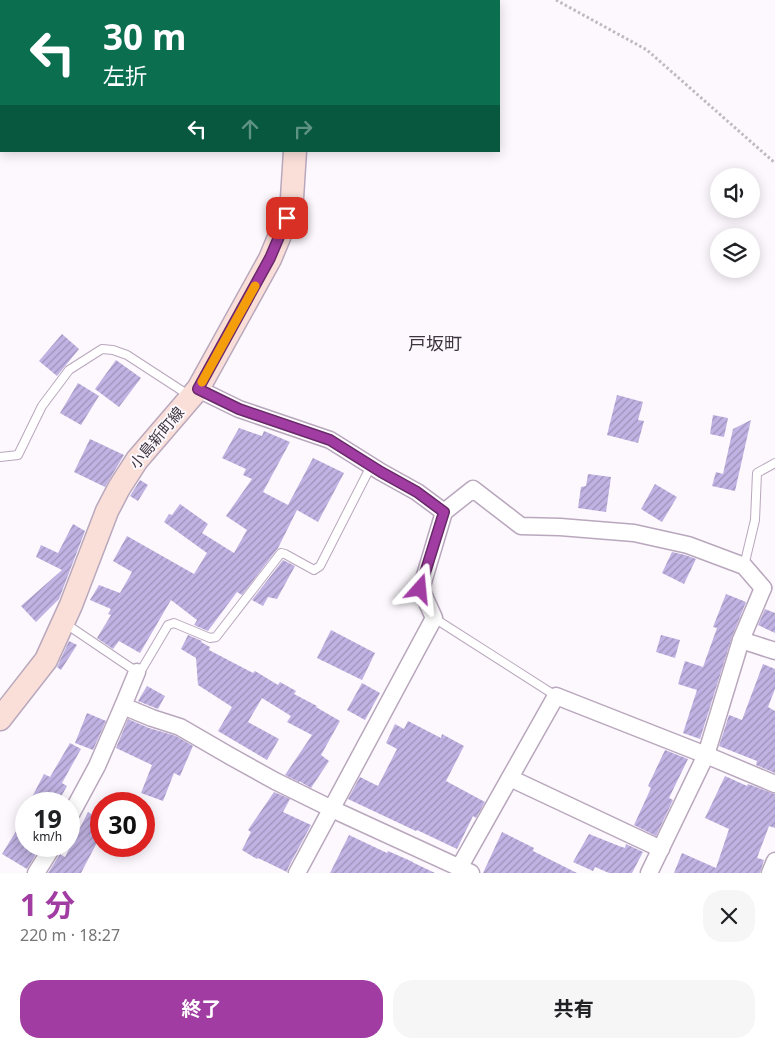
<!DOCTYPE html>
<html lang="ja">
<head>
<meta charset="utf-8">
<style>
  :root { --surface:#fff; --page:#f6f6f6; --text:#202124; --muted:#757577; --accent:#a13da2 }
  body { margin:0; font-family:"Noto Sans","Noto Sans JP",sans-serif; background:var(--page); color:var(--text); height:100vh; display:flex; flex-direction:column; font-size:19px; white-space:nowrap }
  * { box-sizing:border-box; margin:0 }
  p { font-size:16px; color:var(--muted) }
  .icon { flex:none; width:28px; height:28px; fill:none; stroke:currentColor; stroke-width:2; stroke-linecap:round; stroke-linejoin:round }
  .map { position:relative; height:873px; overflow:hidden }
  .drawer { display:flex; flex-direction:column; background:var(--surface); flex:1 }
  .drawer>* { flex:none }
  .guide { position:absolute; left:0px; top:0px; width:500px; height:152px; box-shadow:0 2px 12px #0003; background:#0b6e4f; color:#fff; overflow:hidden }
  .controls { position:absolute; left:710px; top:168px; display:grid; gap:10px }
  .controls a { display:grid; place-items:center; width:50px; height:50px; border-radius:50%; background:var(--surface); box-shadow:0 2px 12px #0003; font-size:25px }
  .speed { position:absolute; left:15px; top:792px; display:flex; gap:10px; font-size:25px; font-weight:700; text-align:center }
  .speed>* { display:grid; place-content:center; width:65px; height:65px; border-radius:50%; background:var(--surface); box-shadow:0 2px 12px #0003; line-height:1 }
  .speed small { font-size:12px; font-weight:400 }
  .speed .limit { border:8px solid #d22; background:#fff; color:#111 }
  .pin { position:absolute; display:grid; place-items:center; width:42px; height:42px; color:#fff; margin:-21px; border-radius:10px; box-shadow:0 2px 8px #0006 }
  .me { position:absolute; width:55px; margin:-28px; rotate:18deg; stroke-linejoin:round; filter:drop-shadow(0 0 4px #0008) }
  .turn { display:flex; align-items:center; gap:18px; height:105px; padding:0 20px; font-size:22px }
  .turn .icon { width:65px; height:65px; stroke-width:2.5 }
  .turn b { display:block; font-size:35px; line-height:42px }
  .lanes { display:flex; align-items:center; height:48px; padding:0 20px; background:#0003; justify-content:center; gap:25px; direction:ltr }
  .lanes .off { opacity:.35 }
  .round { display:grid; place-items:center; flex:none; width:52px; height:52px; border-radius:20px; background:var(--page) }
  .summary { display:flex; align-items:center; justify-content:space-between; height:85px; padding:0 20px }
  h1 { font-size:30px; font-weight:700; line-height:38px; color:var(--accent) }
  .button { display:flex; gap:10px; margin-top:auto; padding:10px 20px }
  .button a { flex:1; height:58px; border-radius:20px; background:var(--accent); color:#fff; font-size:20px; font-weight:700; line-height:58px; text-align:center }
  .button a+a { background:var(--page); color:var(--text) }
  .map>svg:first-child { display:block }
</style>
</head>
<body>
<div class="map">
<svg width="775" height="873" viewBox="0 0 775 873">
  <defs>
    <pattern id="building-hatch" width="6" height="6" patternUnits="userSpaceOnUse" patternTransform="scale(1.25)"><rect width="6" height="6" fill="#c0b2e2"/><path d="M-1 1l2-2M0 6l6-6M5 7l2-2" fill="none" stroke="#9d92b9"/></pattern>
  </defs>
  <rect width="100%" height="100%" fill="#fcf8fd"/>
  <g fill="url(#building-hatch)">
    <path d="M62,334L79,349L57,376L39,361Z"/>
    <path d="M116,360L141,378L119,407L95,389Z"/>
    <path d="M78,383L99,396L81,425L60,413Z"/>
    <path d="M617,395L643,402L638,420L644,421L638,443L607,435Z"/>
    <path d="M713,415L728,418L724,437L710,434Z"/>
    <path d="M751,420L735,491L712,486L716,472L723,474L733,429Z"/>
    <path d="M239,428L262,436L264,431L290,442L263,492L288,505L313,458L344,473L318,522L297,510L278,548L242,595L237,592L208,631L194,625L197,620L171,600L140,653L119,641L113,649L97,638L111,615L108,614L111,609L90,600L99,585L120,593L132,572L113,561L127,536L194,574L207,553L164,522L169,514L172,515L180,504L208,524L202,533L234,553L247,530L226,516L252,479L243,475L246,469L222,458Z"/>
    <path d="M90,439L124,455L105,487L74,472Z"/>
    <path d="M588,474L611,477L606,512L578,508L581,487L586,486Z"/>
    <path d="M140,480L148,485L138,501L130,496Z"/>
    <path d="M655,484L677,497L662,522L641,509Z"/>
    <path d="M73,524L85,531L59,599L36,622L21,606L62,570L36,557L41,545L58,553Z"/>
    <path d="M672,552L685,555L696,559L684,584L662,573Z"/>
    <path d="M283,560L295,566L277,599L268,597L263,606L252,600Z"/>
    <path d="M726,594L746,602L732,637L700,739L683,733L697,690L678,684L685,661L703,667L717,628L713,627Z"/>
    <path d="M765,609L775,613V633L758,625Z"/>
    <path d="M331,630L375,653L362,680L317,658Z"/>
    <path d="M188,635L202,641L201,642L210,647L209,650L253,673L255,671L278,685L280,682L296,691L294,694L317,706L316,707L340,721L321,755L329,761L311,788L299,781V782L285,775L312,735L287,722L291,716L262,698L248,722L279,739L267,760L218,731L232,707L198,685L196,658L181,649Z"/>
    <path d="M661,635L680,640L675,658L656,652Z"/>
    <path d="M69,641L77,645L61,670L57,667Z"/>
    <path d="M763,664L775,669V689L768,707L775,711V773L756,765L757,761L719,746L729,715L742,720Z"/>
    <path d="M362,683L380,693L365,720L347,710Z"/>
    <path d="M147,686L165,696L158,709L138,701Z"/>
    <path d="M87,713L106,721L93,750L75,743Z"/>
    <path d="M128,719L149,728L176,736L193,746L180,776L174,773L163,801L141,793L152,765L116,748Z"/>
    <path d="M408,721L441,738L442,734L464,746L446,781L485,802L476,818L473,816L457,849L417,830L416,831L348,799L360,777L378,786L397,749L386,743L395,724L404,729Z"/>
    <path d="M70,743L81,749L62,783L67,786L57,804H41L31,799L44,774L50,777Z"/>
    <path d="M665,750L688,759L669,798L673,800L656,836L634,825L651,788L648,786Z"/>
    <path d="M725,776L747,786L748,784L775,794V828L769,826L757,858L764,860L760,873H674L682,853L716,868L729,829L705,818Z"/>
    <path d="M274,792L290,799L283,812L311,825L288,868L287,872L258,858L257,859L242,850L251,832L248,830Z"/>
    <path d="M88,812L101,819V835L81,873H48L60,854L65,857Z"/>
    <path d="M26,815V846H41L27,869L2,854Z"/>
    <path d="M502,832L534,848L533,851L577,873H483Z"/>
    <path d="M589,834L619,846L625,848L626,844L643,852L632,873H609L595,867L593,871L573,862Z"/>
    <path d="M349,835L387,853L388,851L413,862H412L435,873H330Z"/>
  </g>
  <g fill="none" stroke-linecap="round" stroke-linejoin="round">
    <defs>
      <g id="lane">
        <path d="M14,1V0"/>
        <path d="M0,56L1,51"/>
        <path d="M0,457L18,455L42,406L69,370L102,349L113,350L127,355L190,396"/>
        <path d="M744,566L755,520L757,473L775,463"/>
        <path d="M434,618L556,696"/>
        <path d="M66,624L137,672L142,669L168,625L174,623L210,638L216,637L281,553L285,554L314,570L320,566L371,466"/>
      </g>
      <g id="street">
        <path d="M198,389L239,409L330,440L381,472L417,492L444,512"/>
        <path d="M741,640L775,651"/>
        <path d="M137,672L123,706L152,718L180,727L230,756L275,781L332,809L471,873"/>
        <path d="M510,778L661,849"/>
        <path d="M69,818L97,766L123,706"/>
        <path d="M459,868L556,696L706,755L775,784"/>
        <path d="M36,873L53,846"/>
        <path d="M297,873L434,618L421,589L444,512L473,489L521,526L560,527L634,533L688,545L744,566L763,588"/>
        <path d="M649,873L706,755L741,640L763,588"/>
        <path d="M770,873L775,861"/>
      </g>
      <g id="secondary">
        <path d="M293,0V1"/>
        <path d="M0,719L46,660L71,605L107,511L119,488L137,460L198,389L270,259L287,218L292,198L295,151"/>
      </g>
    </defs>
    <use href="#lane" stroke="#b9a7bd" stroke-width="10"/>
    <use href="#street" stroke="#b9a7bd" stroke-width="19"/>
    <use href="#secondary" stroke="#b9a7bd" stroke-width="25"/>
    <path stroke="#bfbac0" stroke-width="3" stroke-dasharray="2.5 2.5" stroke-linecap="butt" d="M556,0L647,50L775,163"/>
    <use href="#lane" stroke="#fff" stroke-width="8"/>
    <use href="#street" stroke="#fff" stroke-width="16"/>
    <use href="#secondary" stroke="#fadfd8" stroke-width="22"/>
  </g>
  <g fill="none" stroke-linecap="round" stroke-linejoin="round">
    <defs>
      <path id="route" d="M287,218L270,258L198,389L239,409L330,440L381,472L417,492L444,512L420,589"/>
    </defs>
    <use href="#route" stroke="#692869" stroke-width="12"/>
    <use href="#route" stroke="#a13da2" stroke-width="9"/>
    <path stroke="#f59e0b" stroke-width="9" d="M202,382L255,286"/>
  </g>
  <g text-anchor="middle" stroke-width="4" stroke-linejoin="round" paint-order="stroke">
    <g font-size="15" fill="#3d363f" stroke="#fcf8fd">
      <text transform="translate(157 438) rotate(-50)" y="5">小島新町線</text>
    </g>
    <g font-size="18" fill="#3d363f" stroke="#fcf8fd">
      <text x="435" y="350">戸坂町</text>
    </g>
  </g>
</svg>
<div class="controls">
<a><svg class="icon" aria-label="sound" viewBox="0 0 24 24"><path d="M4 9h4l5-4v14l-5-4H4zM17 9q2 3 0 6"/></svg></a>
<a><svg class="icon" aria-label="layers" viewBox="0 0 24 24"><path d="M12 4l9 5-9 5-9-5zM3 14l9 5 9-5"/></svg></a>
</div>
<div class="speed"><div>19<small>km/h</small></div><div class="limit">30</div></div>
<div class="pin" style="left:287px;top:218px;background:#d93025"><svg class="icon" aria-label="arrive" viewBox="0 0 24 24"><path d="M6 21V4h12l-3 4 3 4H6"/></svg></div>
<svg class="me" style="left:420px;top:589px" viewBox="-20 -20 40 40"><path d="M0-17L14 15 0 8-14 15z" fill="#a13da2" stroke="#fff" stroke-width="4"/></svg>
<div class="guide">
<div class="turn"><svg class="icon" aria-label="left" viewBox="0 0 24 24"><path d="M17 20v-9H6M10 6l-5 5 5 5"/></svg><div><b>30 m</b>左折</div></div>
<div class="lanes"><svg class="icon" aria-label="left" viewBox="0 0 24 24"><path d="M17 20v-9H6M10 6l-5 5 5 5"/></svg><svg class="icon off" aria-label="ahead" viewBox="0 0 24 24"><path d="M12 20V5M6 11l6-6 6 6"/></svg><svg class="icon off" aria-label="right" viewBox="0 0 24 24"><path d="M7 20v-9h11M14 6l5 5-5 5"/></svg></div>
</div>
</div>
<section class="drawer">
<div class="summary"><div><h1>1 分</h1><p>220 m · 18:27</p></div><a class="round"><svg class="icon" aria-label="close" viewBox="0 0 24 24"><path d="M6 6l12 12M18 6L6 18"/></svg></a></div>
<div class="button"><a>終了</a><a>共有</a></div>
</section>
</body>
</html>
